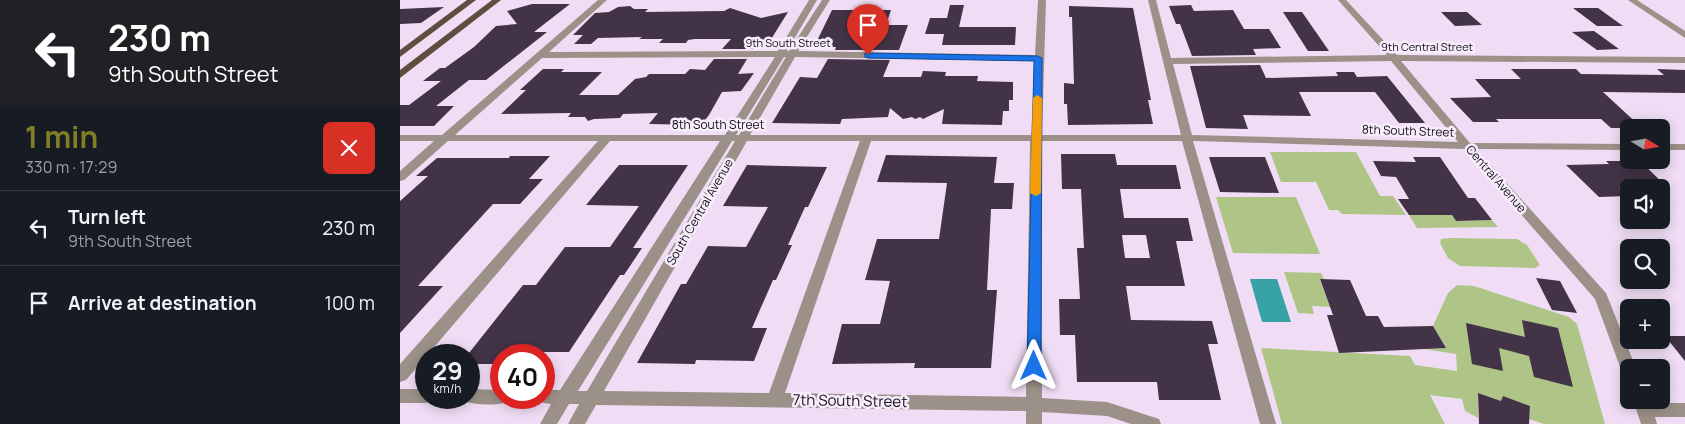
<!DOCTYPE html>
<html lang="en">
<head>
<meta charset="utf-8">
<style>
  :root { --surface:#171b24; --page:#20242c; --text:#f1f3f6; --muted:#9ea1a6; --line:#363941; --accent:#817e25 }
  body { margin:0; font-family:Manrope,sans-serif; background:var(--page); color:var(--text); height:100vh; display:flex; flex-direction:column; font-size:19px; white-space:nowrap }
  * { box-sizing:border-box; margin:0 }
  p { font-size:16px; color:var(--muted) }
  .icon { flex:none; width:28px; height:28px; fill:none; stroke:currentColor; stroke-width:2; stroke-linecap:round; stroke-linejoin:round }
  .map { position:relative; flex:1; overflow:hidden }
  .details { display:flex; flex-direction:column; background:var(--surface); width:400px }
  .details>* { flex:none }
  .banner { background:#202124; color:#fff; overflow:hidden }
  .needle { width:32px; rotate:101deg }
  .fabs { position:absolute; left:1220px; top:119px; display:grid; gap:10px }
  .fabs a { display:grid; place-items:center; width:50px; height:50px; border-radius:8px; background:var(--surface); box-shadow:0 2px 12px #0003; font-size:25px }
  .speed { position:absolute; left:15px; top:344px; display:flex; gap:10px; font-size:25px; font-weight:700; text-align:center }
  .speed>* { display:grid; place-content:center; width:65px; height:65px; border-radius:50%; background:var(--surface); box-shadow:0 2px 12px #0003; line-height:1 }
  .speed small { font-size:12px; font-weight:400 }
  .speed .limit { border:8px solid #d22; background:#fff; color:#111 }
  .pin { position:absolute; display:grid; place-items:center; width:42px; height:42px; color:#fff; margin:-51px -21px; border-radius:50% 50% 50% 0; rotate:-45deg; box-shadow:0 0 5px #0007 }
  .pin .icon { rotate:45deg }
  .me { position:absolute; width:55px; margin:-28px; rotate:0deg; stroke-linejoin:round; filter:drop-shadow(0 0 4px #0008) }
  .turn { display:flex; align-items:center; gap:18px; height:105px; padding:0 25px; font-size:22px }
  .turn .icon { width:65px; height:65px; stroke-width:2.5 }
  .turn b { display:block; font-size:35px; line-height:42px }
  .round { display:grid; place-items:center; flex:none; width:52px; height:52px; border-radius:8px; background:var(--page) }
  .head { display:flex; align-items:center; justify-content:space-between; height:85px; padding:0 25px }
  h1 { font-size:30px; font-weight:700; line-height:38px; color:var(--accent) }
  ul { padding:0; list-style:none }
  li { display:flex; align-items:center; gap:15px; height:75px; padding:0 25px; border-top:1px solid var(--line) }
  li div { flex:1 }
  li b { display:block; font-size:19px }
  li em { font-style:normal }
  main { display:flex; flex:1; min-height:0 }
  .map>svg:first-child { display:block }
</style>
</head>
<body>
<main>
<section class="details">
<div class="banner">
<div class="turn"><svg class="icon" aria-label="left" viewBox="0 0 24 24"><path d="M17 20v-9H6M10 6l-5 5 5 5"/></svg><div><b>230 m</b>9th South Street</div></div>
</div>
<div class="head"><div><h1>1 min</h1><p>330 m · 17:29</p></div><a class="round" style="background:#d93025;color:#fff"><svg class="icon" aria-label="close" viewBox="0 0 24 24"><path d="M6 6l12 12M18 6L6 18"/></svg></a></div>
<ul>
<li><svg class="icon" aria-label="left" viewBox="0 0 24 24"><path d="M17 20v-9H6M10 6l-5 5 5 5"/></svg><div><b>Turn left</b><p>9th South Street</p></div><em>230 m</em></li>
<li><svg class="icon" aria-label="arrive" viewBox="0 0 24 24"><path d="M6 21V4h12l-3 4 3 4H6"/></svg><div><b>Arrive at destination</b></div><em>100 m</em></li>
</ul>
</section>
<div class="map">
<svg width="1285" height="424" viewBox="0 0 1285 424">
  <rect width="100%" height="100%" fill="#f0ddf5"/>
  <g fill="#aec587">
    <path d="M870,152H956L980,196H993L1006,215L942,214L938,210H929L916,182H881Z"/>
    <path d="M816,197H896L920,254L833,253Z"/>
    <path d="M1009,215H1052L1056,221L1092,220L1098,227L1017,228Z"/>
    <path d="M1050,238L1117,239L1127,245L1140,265L1135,268L1060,266L1048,258L1040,243L1041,239Z"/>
    <path d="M884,272L921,273L924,279L920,280L930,307L912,306L914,314L898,313Z"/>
    <path d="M1057,285L1074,286L1169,317L1177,324L1205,424H1144L1129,419L1130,406L1103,396L1101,401L1078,393V418L1065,411L1062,399L1030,395L1045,424H882L861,348L1010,356L1015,365L1057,371L1056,354L1024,349L1046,348L1033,326L1048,293Z"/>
  </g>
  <path fill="#37a3a7" d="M850,279H877L891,322H862Z"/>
  <g fill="#423346" fill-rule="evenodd">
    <path d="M132,4H170L134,32H147L86,80H69L36,106H54L34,126H0V105H9L41,81H23L40,68H45L74,47L96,26L117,24L107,11Z"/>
    <path d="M550,5H564L559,27H616L615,45H542L544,34H525L530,18H547Z"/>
    <path d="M791,5L794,11L833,10L844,29H869L881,48L853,49L856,55L792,56L780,24H776L769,6Z"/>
    <path d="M230,6L234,9H248L245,12L324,11L330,8L361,18L388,12L370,41H361L355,49H322L331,39H295L288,40L286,43H259L263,39H239L242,37L198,38L191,44H174L183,35H173L195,13L209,12L218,7Z"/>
    <path d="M669,6L733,8L751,100H748L753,124L668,125L667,104H664V83L674,84L672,17H669Z"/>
    <path d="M44,7L21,23L0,24V9Z"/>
    <path d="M1173,8H1198L1223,26H1197Z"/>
    <path d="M432,10H491L486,25H508L499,50H435L436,47H414Z"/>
    <path d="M883,12H902L929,51H908Z"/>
    <path d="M1041,12H1067L1082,25L1055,26Z"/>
    <path d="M1194,31L1219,49L1197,50L1172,32Z"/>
    <path d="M314,59H347L338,74L354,73L341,91L322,92L309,115L301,125L249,124L258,113L223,114L220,118L194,119L188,121L185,117H168L171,113L101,114L126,90H120L143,69H164L161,72H202L179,95H218L235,79L246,77L249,74H285L290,69L305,70Z"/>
    <path d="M428,59L490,60L483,77H521L523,71L546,72L545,76H578L577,81L613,82V100H609V111H603L602,125L542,124L544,109L523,119L520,117L515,119L512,117L503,119L490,108L488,117L442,119L440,124L372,123L400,77L417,78Z"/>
    <path d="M860,65L866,78L938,76L936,72H954L957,77L987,76L1025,123H999L975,92H899L911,116L843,115L848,129L806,128L790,66Z"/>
    <path d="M1111,69H1176L1181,74L1264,75L1257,69L1285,70V93L1203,92L1242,128H1211L1201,119H1096L1099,122H1073L1050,98L1091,97L1075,79H1121Z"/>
    <path d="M661,154H715L717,165H776L781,189H720L724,218H788L793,241H776L785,286H726L731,320L812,321L818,344H808L821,400H759L757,382H677L675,335H660L659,299H680L677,248H684L681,189H662ZM722,235H746L750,258H725Z"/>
    <path d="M486,155L597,157L594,183H614L612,209H591L587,290H597L591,368H514L515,363L432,364L442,324H480L490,281L465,280L477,239H539L547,183L477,182Z"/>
    <path d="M110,156H150L129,179H143L120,204H93L18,286H43L0,333V201L28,176H16L37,158H109Z"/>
    <path d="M809,157H865L879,193L820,192Z"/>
    <path d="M1013,157H1040L1068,198H1075L1092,220L1056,221L1052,215H1009L998,199H1009L996,177L981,176L973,161L1016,162Z"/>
    <path d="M1206,161H1240L1268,188H1219L1229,196L1199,197L1166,165L1209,164Z"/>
    <path d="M219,165H288L233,248H242L224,275H220L169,352H111L109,355H101V364H69V353L123,285H136L165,247H210L239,206L186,205Z"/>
    <path d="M347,165L427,167L408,207H405L388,245H392L376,280H373L352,328H367L354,361L296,360L295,364L237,363L281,284H286L308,246L346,247L368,207L323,206Z"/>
    <path d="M1136,278L1160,281L1177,313L1152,310Z"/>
    <path d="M920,279L950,280L966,316H978L984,327L1033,326L1046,348L939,353L927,315H933Z"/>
    <path d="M1122,320L1158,328L1173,387L1134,377L1129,356L1099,348L1103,371L1072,364L1066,323L1125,337Z"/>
    <path d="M1265,336H1285V361Z"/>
    <path d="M1078,393L1101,401L1103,396L1130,406L1129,424H1079Z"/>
  </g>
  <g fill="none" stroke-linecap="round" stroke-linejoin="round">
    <g fill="#9c9189" fill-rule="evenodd">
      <path d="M198,0H207L149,52L378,51L409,0H417L387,51H389L422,0H430L398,51L635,55L638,0H646L642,135H781L748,0H756L771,58L987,55L938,0H946L997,55L1285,57V63L1001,61L1070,143L1229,144V150L1076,149L1206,293L1236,368H1229V376L1223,375L1195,299L1064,149L793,141L876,424H860L782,141H641L642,398L707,402L759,419L761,424H731L707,416L642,412V424H626V411L196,405L185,424H168L179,404H169L157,424H140L151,404L138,402L136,398H144V390H160L320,141H210L6,380L0,382V364L198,141H48L4,180L0,181V171L34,141H0V135H42ZM375,57L325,135H55L142,58ZM384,57H386L339,135H336ZM395,57L635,61L631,135H350ZM991,61L1058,142L792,135L773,64ZM332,141H335L187,391H178ZM347,141H460L369,393L204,391ZM471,141H630L626,397L385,393Z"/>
      <path d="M1228,0H1237L1285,31V38Z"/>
      <rect x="1261" y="144" width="24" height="6"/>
      <path d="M0,389H26V398H33L32,401L26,403H0Z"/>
      <path d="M69,389L101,390V398H109L107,402C95,406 75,405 63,401L62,398H69Z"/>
      <path d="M1233,400H1249L1250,403H1285V417H1255L1257,424H1241Z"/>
    </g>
    <g fill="#5f4d40" fill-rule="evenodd">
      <path d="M67,0H76L0,57V50Z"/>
      <path d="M92,0H101L0,78V70Z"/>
    </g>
  </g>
  <path fill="#1a73e8" stroke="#114b97" d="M465,53L638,56L642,58L641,366L639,370L634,372L629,370L627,366L634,61L468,58L465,57Z"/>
  <path fill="#f59e0b" d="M637,95L642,98L641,193L636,196L630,193L633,98Z"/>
  <g text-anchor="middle" stroke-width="5" stroke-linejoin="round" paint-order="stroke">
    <g font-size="11" fill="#120c14" stroke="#f8edfc">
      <text x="388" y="47">9th South Street</text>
      <text x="1027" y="51">9th Central Street</text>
    </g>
    <g font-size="12" fill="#120c14" stroke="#f8edfc">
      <text x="318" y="129">8th South Street</text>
      <text transform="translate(1008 131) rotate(2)" y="4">8th South Street</text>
      <text transform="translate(1096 179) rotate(49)" y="4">Central Avenue</text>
      <text transform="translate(300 212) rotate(-60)" y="4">South Central Avenue</text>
    </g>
    <g font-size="15" fill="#120c14" stroke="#f8edfc">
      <text transform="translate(450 401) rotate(1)" y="5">7th South Street</text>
    </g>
  </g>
</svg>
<div class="fabs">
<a><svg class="needle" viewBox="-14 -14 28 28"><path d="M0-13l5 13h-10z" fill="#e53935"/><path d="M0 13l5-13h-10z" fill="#9ea1a6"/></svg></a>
<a><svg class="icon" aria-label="sound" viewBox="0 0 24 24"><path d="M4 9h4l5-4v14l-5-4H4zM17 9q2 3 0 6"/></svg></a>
<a><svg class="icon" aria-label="search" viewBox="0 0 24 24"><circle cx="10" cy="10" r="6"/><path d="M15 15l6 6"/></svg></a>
<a>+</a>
<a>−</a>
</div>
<div class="speed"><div>29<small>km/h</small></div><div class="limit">40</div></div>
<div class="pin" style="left:468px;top:55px;background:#d93025"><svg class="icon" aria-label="arrive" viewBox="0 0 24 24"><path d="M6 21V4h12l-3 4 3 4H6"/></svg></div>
<svg class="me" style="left:634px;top:366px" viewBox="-20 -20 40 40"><path d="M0-17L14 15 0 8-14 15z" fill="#1a73e8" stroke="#fff" stroke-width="4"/></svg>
</div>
</main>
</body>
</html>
